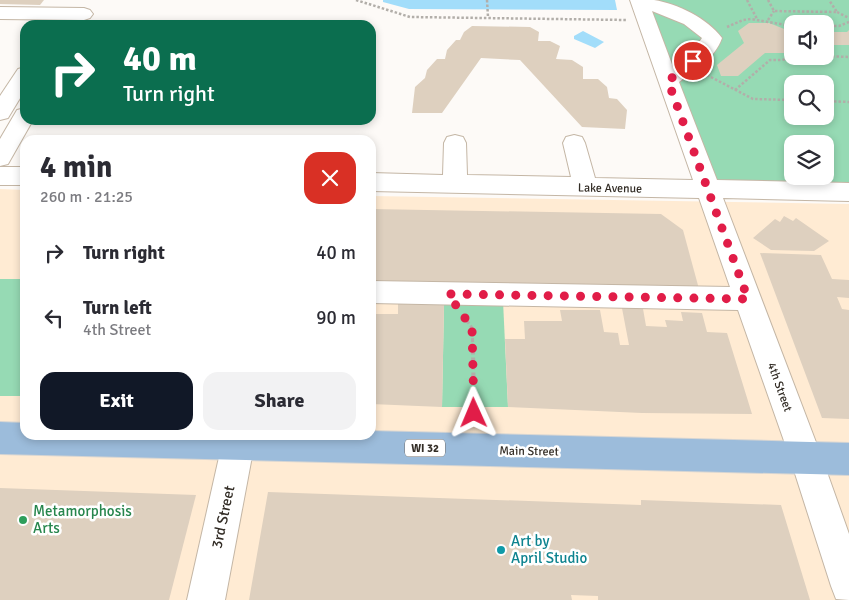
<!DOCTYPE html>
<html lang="en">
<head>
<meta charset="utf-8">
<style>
  :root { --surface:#fff; --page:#f2f2f3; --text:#2b2b33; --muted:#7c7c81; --accent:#111827 }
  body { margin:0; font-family:Signika,sans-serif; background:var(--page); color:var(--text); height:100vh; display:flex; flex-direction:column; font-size:19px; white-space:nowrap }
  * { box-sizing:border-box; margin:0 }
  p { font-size:16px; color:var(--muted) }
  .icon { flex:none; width:28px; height:28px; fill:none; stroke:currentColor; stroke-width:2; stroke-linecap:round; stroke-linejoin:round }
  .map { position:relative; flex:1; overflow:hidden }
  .panel { position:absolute; left:20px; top:135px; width:356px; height:305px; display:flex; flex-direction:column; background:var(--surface); border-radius:15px; box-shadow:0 2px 8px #0003 }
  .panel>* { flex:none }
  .hud { position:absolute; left:20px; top:20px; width:356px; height:105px; border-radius:15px; box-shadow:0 2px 8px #0003; background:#0b6e4f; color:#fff; overflow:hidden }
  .tools { position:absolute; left:784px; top:15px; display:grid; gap:10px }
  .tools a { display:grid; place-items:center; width:50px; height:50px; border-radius:10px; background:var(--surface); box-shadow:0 2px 8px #0003; font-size:25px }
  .pin { position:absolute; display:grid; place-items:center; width:42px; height:42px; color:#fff; margin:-21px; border:2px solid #fff; border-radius:50%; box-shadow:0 1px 5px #0007 }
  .me { position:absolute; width:55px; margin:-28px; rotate:359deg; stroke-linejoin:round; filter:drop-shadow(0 0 4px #0008) }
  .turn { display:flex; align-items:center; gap:18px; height:105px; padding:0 20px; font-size:22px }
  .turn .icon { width:65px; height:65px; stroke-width:2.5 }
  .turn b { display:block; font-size:35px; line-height:42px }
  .round { display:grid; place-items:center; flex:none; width:52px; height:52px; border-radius:15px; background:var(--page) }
  .head { display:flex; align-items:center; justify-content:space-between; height:85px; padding:0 20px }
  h1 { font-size:30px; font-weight:700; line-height:38px }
  .button { display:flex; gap:10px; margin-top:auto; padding:10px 20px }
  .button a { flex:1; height:58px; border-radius:15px; background:var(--accent); color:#fff; font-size:20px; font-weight:700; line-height:58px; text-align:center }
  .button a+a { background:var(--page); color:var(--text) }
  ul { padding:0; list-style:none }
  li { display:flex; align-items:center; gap:15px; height:65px; padding:0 20px }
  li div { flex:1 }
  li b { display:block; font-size:19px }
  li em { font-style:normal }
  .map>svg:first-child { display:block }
</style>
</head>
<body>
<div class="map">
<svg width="849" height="600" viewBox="0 0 849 600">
  <rect width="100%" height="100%" fill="#fdfaf7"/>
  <path fill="#ffebd3" d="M0,189L25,190V435H371V196L849,204V600H0Z"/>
  <g fill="#96dab4" fill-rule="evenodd">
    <path d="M640,0H849V192L708,190ZM792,24H825V56H792ZM792,84H825V116H792ZM792,144H825V176H792Z"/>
    <path d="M0,279H25V386L20,396H0Z"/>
    <path d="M454,300L503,301L508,407H442L444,305Z"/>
  </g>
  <g fill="#a2ddfa">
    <path d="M383,0H615L617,10L409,9L383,2Z"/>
    <path d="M583,31L604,42L595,48L574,39V36Z"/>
  </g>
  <g fill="#ded0bf">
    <path d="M0,0H44L40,5L0,4Z"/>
    <path d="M749,23H769L792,32V48L787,53H765L738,76H721L717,65L744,43L738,31Z"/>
    <path d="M472,26L530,27L539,32L538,41H550L560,46L556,59L572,60L583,67V79H598L607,87L609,98L617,99L627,110L625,129L582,127L520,60L481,58L442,113H412L415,87L425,78L427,70L437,59H445L447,50L456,40H460L464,32Z"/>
    <path d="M849,30V45H825V32H847Z"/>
    <path d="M371,209L661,214L683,230L699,289L371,283Z"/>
    <path d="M784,216L793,221L796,218L829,241L814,251L771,250L753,238L775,219L780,222Z"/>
    <path d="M760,253L821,255L832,279L849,280V298L837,297L842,309L849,310V419L822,418Z"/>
    <path d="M621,303H642L646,326L667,327L665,320L683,321L681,312L702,313L707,332L727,333L752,414L642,413L508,407L505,339H525L524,321H562L560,310H600L604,332L618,333L620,345H629Z"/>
    <path d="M398,304L444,305L442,407L371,404V314H398Z"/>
    <path d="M0,488L196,495L169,600H0Z"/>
    <path d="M268,492L641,505V500L781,505L810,600H598V596L571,595L572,600H249Z"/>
  </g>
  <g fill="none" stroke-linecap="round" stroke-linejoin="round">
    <defs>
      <g id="minor">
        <path d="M630,0C638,0 646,0 654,0C678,4 707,18 722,38C715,58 695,70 679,82L717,180L849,183V201L723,198L822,458L849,534V600L836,599L831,586L790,458L738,310L371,303V281L730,287L699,198L371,191V173L443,175L444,143L447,137L455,135L463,137L466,143L467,175L571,177L563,143L566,137L574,135L582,137L585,143L595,178L693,180ZM652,11L684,24L702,38L693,51L673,67Z"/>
        <path d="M0,7L84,8L90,10L93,14L90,18L84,20L0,19Z"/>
        <path d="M25,67V90L8,118L0,120V96L18,69Z"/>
        <path d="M25,108V120H33L8,164L0,166V139L17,110Z"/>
        <rect x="0" y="167" width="25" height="18"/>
        <path d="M224,435H256L225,600H187Z"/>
      </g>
      <path id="major" d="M0,422L25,423V435H371V431L849,443V475L0,454Z"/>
    </defs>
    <use href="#minor" stroke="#c4b6a5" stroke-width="2"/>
    <use href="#major" stroke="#d6d5d3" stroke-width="2"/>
    <g stroke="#b2aea9" stroke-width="2.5" stroke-dasharray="2.5 2" stroke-linecap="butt">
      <path d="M356,0L410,17L626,20"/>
      <path d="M487,0L488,17"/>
      <path d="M747,0L757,19"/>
      <path d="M768,0L774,11L837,12L829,0"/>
      <path d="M837,12L849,18"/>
      <path d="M768,20L774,11"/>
      <path d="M825,26H839L849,22"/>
      <path d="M727,27L743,20L751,19L792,26"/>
      <path d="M823,56L849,57"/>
      <path d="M707,75L753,99L792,100"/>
      <path d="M735,90L770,60H782L797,56"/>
      <path d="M825,101L849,102"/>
    </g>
    <path stroke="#b2aea9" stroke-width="3" stroke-dasharray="4 2.5" stroke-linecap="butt" d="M463,315L472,328L473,351"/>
    <path stroke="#b2aea9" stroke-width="4" stroke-dasharray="4.5 3" stroke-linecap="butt" d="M473,350L474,413"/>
    <use href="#minor" fill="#fff" fill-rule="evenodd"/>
    <use href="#major" fill="#9cbcdb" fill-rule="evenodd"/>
  </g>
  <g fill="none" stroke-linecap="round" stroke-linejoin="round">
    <path stroke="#e11d48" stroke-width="9" stroke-dasharray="0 16.2" d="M474,413L472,328L448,294L748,299L668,81L693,61"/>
  </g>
  <circle fill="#2e9e5b" stroke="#fff" stroke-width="2" cx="23" cy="520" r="5"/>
  <circle fill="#0f9aa8" stroke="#fff" stroke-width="2" cx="501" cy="550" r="5"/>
  <g text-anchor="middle" stroke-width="5" stroke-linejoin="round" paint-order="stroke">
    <rect fill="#fff" stroke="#706b66" stroke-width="1" x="405" y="439.5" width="40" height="17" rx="4"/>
    <g font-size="11" font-weight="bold" fill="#322c25">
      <text x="425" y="452">WI 32</text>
    </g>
    <g font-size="12" fill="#322c25" stroke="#fff">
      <text transform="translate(610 188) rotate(1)" y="4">Lake Avenue</text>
      <text transform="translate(780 387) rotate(70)" y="4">4th Street</text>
      <text transform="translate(529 451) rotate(1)" y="4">Main Street</text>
    </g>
    <g font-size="15" fill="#27864d" stroke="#fff" text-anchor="start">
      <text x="33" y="516">Metamorphosis<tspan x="33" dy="17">Arts</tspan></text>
    </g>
    <g font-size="15" fill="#322c25" stroke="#fff">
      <text transform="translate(223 517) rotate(-78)" y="5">3rd Street</text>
    </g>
    <g font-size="15" fill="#0d838f" stroke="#fff" text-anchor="start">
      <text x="511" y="546">Art by<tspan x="511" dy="17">April Studio</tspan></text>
    </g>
  </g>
</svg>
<div class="tools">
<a><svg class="icon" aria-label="sound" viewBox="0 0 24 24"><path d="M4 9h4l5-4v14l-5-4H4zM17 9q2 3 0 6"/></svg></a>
<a><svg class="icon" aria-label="search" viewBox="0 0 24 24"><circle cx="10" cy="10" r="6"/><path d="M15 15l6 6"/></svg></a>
<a><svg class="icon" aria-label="layers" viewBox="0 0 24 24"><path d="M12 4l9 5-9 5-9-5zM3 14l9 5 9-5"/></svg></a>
</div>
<div class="pin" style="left:693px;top:61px;background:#d93025"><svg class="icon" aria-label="arrive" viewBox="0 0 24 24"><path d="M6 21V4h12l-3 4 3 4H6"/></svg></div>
<svg class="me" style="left:474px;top:413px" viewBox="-20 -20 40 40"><path d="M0-17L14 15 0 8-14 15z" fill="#e11d48" stroke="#fff" stroke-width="4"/></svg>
<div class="hud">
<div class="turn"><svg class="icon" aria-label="right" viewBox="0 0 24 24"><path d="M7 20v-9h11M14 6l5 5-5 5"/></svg><div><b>40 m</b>Turn right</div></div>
</div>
<section class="panel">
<div class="head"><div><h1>4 min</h1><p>260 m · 21:25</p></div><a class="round" style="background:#d93025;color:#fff"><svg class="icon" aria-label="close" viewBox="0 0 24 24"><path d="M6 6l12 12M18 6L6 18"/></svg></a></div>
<ul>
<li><svg class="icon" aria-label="right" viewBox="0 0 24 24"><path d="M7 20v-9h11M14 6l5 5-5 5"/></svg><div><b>Turn right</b></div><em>40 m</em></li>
<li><svg class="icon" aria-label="left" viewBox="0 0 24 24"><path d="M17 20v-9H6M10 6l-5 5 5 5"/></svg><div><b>Turn left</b><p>4th Street</p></div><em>90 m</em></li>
</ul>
<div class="button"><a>Exit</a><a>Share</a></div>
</section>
</div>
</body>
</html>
